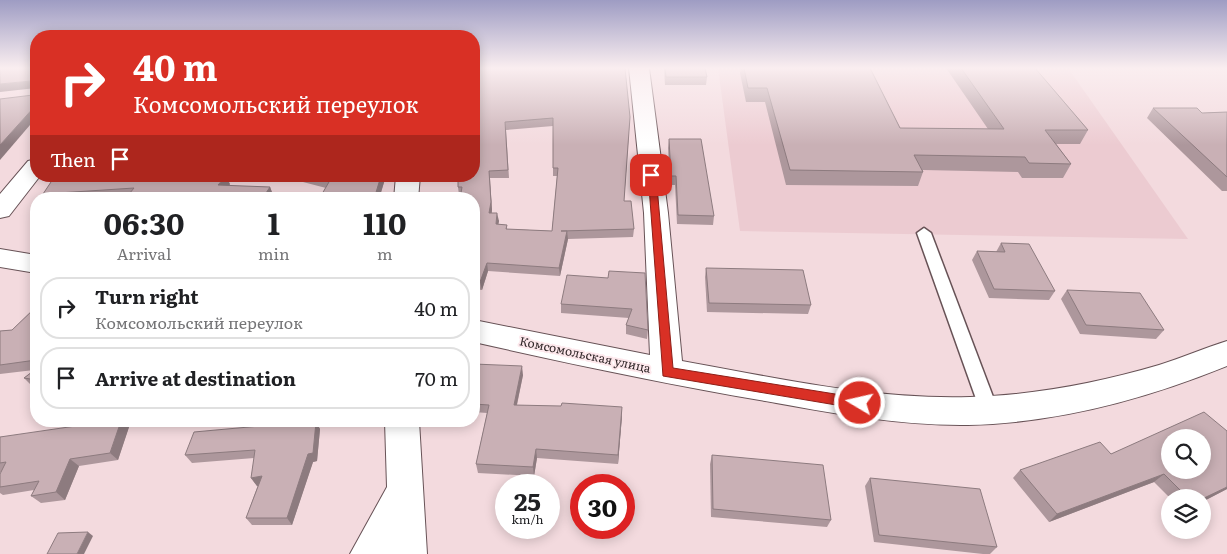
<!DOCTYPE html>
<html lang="en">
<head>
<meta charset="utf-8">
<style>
  :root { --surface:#fff; --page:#f6f6f6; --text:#202124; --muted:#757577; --line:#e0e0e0 }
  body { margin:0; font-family:Literata,serif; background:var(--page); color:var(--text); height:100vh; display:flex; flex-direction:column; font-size:19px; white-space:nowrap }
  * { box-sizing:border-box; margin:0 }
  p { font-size:16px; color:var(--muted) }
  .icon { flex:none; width:28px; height:28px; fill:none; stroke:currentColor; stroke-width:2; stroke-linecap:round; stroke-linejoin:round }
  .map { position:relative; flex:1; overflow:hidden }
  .sheet { position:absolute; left:30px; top:192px; width:450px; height:235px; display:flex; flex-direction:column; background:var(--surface); border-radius:20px; box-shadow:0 2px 12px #0003 }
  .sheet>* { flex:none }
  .hud { position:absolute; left:30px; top:30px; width:450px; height:152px; border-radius:20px; box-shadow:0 2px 12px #0003; background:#d93025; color:#fff; overflow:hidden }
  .tools { position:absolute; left:1161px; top:429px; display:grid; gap:10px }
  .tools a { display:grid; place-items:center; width:50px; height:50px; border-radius:50%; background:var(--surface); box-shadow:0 2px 12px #0003; font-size:25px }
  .speed { position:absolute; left:495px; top:474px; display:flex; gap:10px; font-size:25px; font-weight:700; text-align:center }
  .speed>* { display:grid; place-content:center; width:65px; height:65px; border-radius:50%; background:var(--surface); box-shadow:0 2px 12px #0003; line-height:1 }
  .speed small { font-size:12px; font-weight:400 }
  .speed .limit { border:8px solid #d22; background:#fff; color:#111 }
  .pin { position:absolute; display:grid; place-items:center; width:42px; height:42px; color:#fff; margin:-21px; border-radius:10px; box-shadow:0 2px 8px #0006 }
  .me { position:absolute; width:55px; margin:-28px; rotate:279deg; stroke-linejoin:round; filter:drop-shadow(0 0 4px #0008) }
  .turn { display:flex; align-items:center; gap:18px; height:105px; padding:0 20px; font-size:22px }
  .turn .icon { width:65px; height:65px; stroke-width:2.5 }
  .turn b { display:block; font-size:35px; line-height:42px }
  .then { display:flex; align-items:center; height:48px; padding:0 20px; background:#0003; gap:10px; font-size:19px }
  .eta { display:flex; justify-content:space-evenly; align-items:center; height:85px; text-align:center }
  .eta b { font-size:30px; font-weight:700; line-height:35px }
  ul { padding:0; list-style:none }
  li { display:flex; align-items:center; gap:15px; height:62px; margin:0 10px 8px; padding:0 10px; border:2px solid var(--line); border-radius:20px }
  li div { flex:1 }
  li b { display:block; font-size:19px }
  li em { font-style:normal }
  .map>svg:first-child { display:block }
</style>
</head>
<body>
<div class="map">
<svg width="1227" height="554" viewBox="0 0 1227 554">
  <rect width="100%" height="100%" fill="#f3dade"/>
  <path fill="#eccbd1" d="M718,68H1068L1188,239L740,231Z"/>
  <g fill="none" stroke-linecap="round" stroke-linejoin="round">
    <defs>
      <path id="lane" d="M924,228L931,233L998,410L995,415L989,418L983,415L980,410L917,233Z"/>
      <g id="street">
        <path d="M629,68H649L668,213L682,361C776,378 874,400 970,397C1034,395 1098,383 1159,365C1182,358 1204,348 1227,341V366C1146,399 1057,423 968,425C900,426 832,413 765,401C667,384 571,364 474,342V320L650,355L644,213Z"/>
        <path d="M36,159V176H40L9,216L0,218V194L28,161Z"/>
        <path d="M396,176H420L418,199H394Z"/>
        <path d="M0,249L36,255V273L0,267Z"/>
        <path d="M385,421H419L427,554H350L387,487Z"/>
      </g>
    </defs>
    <use href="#lane" stroke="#675256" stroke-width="3"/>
    <use href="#street" stroke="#675256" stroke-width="2"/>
    <use href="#lane" fill="#fff" fill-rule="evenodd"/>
    <use href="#street" fill="#fff" fill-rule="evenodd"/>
  </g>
  <g fill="#ad979c" fill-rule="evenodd">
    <path d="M474,68L630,117L624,201L634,229L633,237L568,239L560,276L488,271L482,290L474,289V199L459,195L458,187ZM553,126V176H557L552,231L507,229V225L498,224L499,221L492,213V210L490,178H509L506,130Z"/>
    <path d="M664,68H705L707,77L706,85H665Z"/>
    <path d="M741,68H870L900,128L988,129L946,68H1035L1088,130L1080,144H1056L1071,164L1063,178H1022L1018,172L923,170V172L918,186L786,185L765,102H746L740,73Z"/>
    <path d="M1153,108L1202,113L1227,112V191H1222L1147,118Z"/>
    <path d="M669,139L714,216L713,225L677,224L675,185H670L668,148Z"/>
    <path d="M55,176L230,184L229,186L270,187L273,195L127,197L103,199H47L43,194Z"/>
    <path d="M301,176H384L385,179L379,199H319L326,188L303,182Z"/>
    <path d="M1001,243L1055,291L1049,300L989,298L972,260L977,251L996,252Z"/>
    <path d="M706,268L811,305L808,314L707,312L705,277Z"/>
    <path d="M608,278L648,330L647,339L626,334V325L629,318L561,313V304Z"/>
    <path d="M1067,290L1164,330L1156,339L1080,334L1061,299Z"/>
    <path d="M36,307V387L32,386L24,378L34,370L0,374V331L12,330Z"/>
    <path d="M474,364L523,375L517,405L622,416L618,464L537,458L534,476L478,473L476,464L487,413L474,412Z"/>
    <path d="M316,422L320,429L317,461L313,462L292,525H252L246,518L258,485L257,486L251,478L254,458L192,463L185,455L299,425Z"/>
    <path d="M129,427L118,460L79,466L65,500L41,503L31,496L34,490L3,495L0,493V474L1,472H0V437Z"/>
    <path d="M1227,431V489L1202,502V498H1170L1154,482L1049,522L1013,478L1020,470L1111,454Z"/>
    <path d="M712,455L831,520L827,527L711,517L710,464Z"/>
    <path d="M870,478L997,547L990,554H983L874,542L865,486Z"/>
  </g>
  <g fill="#8d7b7f">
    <path d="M31,81L36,88L0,92V84Z"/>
    <path d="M36,105V118L0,160V145Z"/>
    <path d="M489,171L492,210L490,221L489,213Z"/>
    <path d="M226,176L230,184L223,193L218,185Z"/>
    <path d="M380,176H384L385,179L379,199H374Z"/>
    <path d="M270,187L273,195L271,199H262Z"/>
    <path d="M497,213L499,221L497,232L496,224Z"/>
    <path d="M567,231L568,239L560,276L559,268Z"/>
    <path d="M487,263L488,271L482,290L480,282Z"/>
    <path d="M522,366L523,375L515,413L514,405Z"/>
    <path d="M622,407V416L618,464V455Z"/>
    <path d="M121,421H124L129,427L118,460L110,453Z"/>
    <path d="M293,421H300L297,434L292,426Z"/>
    <path d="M316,422L320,429L317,461L313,462L292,525L287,518Z"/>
    <path d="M536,449L537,458L534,476L533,467Z"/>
    <path d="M70,459L79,466L65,500L56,492Z"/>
    <path d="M1164,474L1154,482L1049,522L1057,514Z"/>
    <path d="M262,476L267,484L257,486L251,478Z"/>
    <path d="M1227,487V489L1202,502V499Z"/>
    <path d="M88,532L93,536L84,554H77Z"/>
  </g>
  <g fill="#c9b0b5" stroke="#8d7b7f" fill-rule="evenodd">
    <path d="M0,68H36V105L0,145V99L33,95L31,81L0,84Z"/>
    <path d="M474,68H625L630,117L624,201H631L634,229L561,231H567L559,268L487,263L480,282L474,281V199H460L462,187H458V176H474ZM553,118V168H558L552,231L506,229L507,225L496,224L497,213H489L491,202L489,171L508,170L505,122Z"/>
    <path d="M665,68H705L707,77H666Z"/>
    <path d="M744,68H870L900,128L1004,129L961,68H1035L1088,130H1045L1071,164L1029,163L1025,157L914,155L923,172L790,170L767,88H748Z"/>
    <path d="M1153,108H1197L1202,113L1227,112V177Z"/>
    <path d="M669,139H701L714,216L678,215L676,176H671Z"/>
    <path d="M55,176H226L218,185L270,187L262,199H125L134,188L43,194Z"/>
    <path d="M308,176H381L374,199H319L329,182Z"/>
    <path d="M1001,243L1029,244L1055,291L994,289L977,251L1005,252Z"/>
    <path d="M706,268L803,270L811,305L709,303Z"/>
    <path d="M609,271L645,273L648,330L626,325L632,309L561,304L567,275L608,278Z"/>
    <path d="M1067,290L1140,293L1164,330L1086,325Z"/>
    <path d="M36,307V360L0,365V331L12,330Z"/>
    <path d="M474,364L522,366L514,405L561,406L562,403L622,407L618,455L536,449L533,467L476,464L489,405L474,404Z"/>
    <path d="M36,369V380L24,378Z"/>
    <path d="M1204,412L1227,431V487L1202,499V498H1188L1164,474L1057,514L1020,470L1100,442L1111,454ZM1170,438H1202V470H1170Z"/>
    <path d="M110,421H121L110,453L70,459L56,492L31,496L39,481L0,487V474L6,462L0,463V437Z"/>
    <path d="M272,421H293L292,426L316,422L313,453L308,454L287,518H246L262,476L251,478L255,450L185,455L194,432L271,425Z"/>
    <path d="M712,455L823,465L831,520L713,509Z"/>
    <path d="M870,478L980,489L997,547L879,535Z"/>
    <path d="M88,532L77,554H47L58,533Z"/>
  </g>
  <linearGradient id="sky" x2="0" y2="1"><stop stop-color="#9e9cc3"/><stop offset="0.47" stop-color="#faeef0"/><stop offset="1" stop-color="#faeef0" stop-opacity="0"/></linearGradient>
  <rect width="1227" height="145" fill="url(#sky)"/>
  <path fill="#d93025" stroke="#8d1f18" d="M648,173L656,175L673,368L860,398L865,399L866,403L865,407L860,409L663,376Z"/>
  <g text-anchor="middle" stroke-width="4" stroke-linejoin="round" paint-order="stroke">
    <g font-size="12" fill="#32282a" stroke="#fde8ec">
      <text transform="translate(585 355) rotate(12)" y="4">Комсомольская улица</text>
    </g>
  </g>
</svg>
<div class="tools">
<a><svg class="icon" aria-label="search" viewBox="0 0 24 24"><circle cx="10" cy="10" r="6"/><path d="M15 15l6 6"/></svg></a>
<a><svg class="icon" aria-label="layers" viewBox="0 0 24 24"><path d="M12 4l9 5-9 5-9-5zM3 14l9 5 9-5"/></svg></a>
</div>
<div class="speed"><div>25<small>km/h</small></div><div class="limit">30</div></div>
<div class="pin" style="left:651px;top:175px;background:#d93025"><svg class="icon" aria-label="arrive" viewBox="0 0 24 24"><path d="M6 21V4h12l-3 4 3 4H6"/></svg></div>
<svg class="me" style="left:860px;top:403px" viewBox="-20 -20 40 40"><circle r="17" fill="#d93025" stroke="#fff" stroke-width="3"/><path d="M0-11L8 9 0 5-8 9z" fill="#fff"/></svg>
<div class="hud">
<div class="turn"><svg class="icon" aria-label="right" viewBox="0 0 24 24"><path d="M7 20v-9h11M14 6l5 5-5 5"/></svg><div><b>40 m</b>Комсомольский переулок</div></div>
<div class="then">Then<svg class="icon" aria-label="arrive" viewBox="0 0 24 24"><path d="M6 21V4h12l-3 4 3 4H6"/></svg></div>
</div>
<section class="sheet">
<div class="eta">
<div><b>06:30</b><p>Arrival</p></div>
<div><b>1</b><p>min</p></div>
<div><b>110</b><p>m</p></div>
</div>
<ul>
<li><svg class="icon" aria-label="right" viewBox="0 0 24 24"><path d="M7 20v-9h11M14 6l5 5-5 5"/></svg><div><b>Turn right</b><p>Комсомольский переулок</p></div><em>40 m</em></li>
<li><svg class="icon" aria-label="arrive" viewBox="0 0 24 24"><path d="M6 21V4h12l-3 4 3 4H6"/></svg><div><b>Arrive at destination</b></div><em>70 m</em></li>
</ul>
</section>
</div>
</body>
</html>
